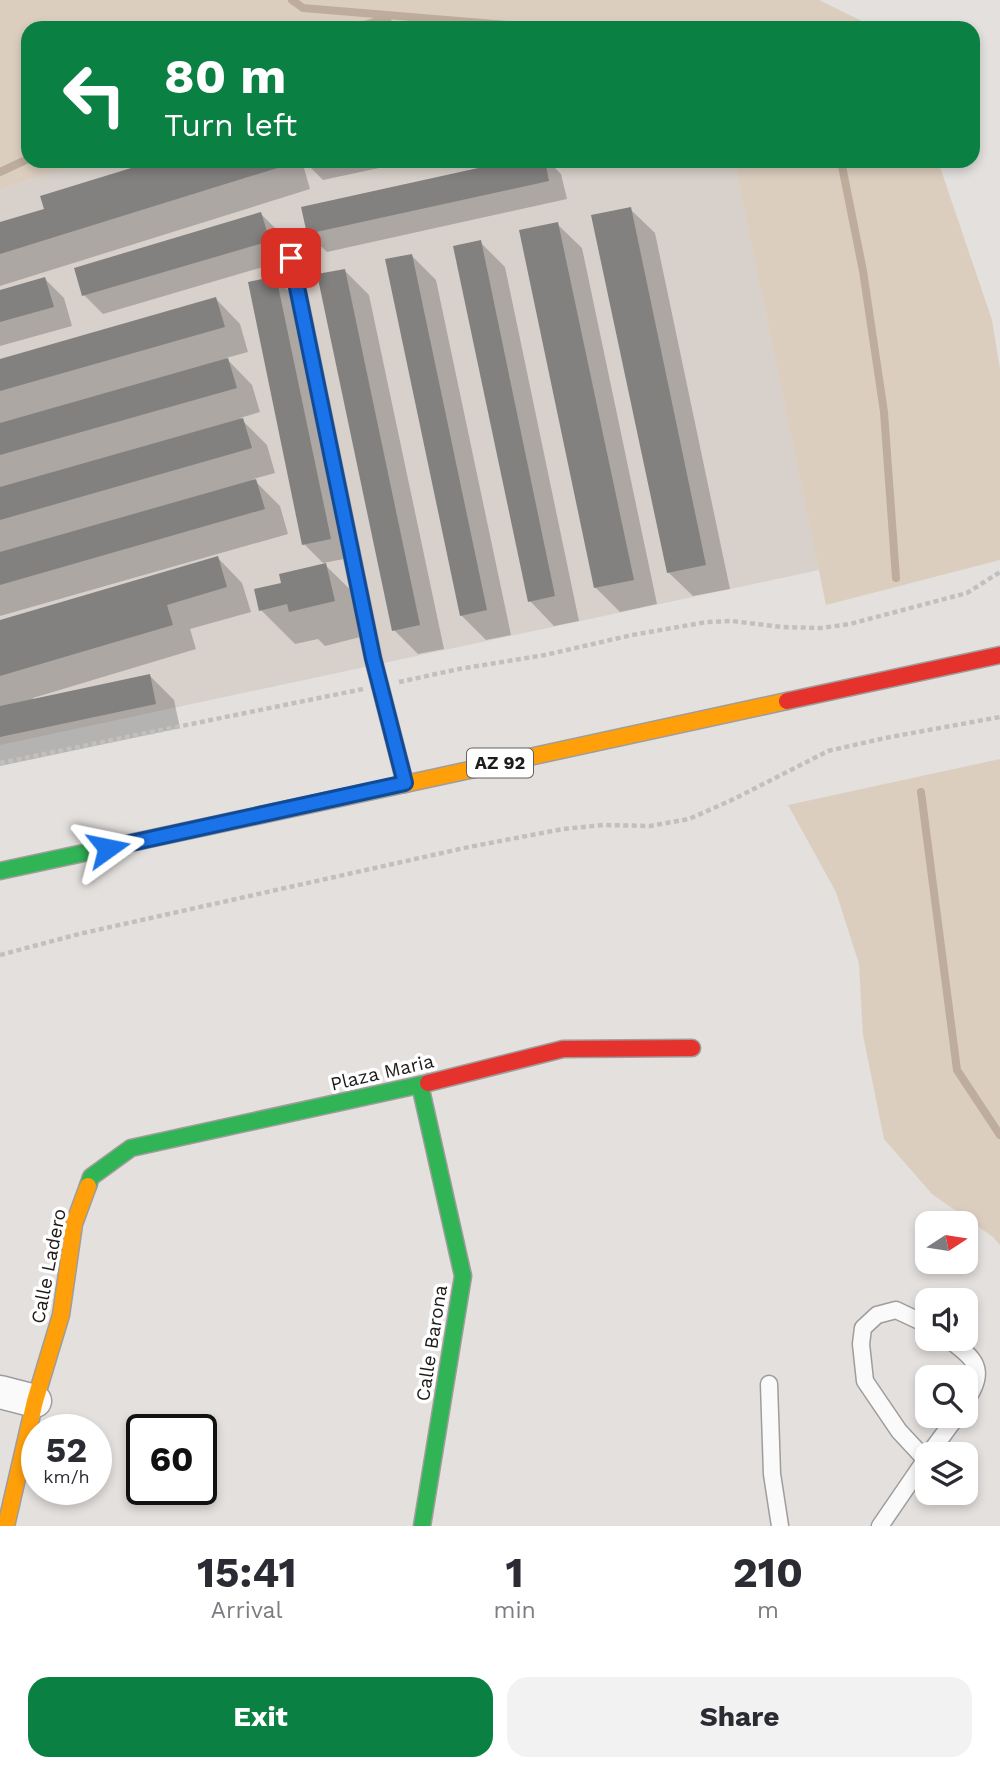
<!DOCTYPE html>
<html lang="en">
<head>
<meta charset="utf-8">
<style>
  :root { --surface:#fff; --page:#f2f2f3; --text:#2b2b33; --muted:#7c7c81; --accent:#0b8043 }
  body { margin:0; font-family:"Work Sans",sans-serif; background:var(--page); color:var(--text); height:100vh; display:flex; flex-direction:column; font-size:26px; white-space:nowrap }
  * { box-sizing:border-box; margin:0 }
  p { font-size:23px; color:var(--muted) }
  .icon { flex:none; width:38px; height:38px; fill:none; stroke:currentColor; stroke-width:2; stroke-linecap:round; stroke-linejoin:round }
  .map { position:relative; height:1526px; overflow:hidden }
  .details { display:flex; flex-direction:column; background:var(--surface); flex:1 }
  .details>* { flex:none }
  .top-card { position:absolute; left:21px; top:21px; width:959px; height:147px; border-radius:21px; box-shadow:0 4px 10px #0003; background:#0b8043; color:#fff; overflow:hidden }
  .needle { width:46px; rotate:78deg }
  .buttons { position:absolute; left:915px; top:1211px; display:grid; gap:14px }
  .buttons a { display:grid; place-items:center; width:63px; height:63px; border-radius:14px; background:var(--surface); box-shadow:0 4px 10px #0003; font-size:35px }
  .speed { position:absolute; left:21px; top:1414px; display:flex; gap:14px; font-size:35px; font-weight:700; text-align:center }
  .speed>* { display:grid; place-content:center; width:91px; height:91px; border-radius:50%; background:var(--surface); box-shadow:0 4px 10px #0003; line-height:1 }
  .speed small { font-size:18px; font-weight:400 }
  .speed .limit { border:4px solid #111; border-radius:10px; background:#fff; color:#111 }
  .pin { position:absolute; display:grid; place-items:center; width:60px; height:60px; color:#fff; margin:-30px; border-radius:14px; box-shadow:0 4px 10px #0006 }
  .me { position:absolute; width:77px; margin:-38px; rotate:78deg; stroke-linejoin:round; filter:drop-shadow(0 0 5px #0008) }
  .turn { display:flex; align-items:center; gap:24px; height:147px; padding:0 28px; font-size:32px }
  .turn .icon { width:91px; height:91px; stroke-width:2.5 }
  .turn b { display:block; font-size:49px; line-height:60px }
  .eta { display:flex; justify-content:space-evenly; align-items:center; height:119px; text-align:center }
  .eta b { font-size:42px; font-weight:700; line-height:49px }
  .button { display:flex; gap:14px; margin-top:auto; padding:14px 28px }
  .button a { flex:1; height:80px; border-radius:21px; background:var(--accent); color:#fff; font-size:28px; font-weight:700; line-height:80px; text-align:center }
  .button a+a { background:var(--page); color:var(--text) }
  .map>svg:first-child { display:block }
</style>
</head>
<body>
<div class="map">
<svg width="1000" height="1526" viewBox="0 0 1000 1526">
  <rect width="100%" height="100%" fill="#e3e0de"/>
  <path fill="#d8d1cb" d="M87,161H734L819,570L0,745V190Z"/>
  <g fill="#dccebf">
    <path d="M0,0H819L868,24L870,28H28V161H87L0,190Z"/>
    <path d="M734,161H938L992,320L1000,369V560L826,605Z"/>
    <path d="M1000,759V1245L993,1237L932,1194L884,1139L863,1035L859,964L836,892L788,805Z"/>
  </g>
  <g fill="#0003">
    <path d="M160,161H302L310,189L0,286V224L46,210Z"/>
    <path d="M304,161H412L323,180Z"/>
    <path d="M518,161H548L561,174L567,199L327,252L308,234Z"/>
    <path d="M630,209L655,233L730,589L693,596L668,572Z"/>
    <path d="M261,214L280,233L287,260L103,314L84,295Z"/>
    <path d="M557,224L582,248L657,604L620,612L595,587Z"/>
    <path d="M480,242L505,267L579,621L554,626L530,601Z"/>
    <path d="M411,255L436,280L511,635L486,640L461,615Z"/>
    <path d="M344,270L369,295L444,649L418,654L394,630Z"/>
    <path d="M276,278L294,297L349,558L323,563L360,599L368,635L325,646L318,639L295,644L261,610L283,584L325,565L304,544Z"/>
    <path d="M45,279L64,298L72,326L0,346V292Z"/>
    <path d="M216,299L240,324L248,352L226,358L252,385L260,412L240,418L267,445L275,473L253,479L280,506L288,534L0,616V361Z"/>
    <path d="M218,558L242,583L251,612L190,629L196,649L33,698V700L150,676L174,700L180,728L0,766V622Z"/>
  </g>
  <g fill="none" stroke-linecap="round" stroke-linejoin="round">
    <g stroke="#bead9c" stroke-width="8">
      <path d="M292,0L303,8L542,28"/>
      <path d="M354,28L388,18"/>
      <path d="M841,161L863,271L884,412L896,578"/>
      <path d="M0,172L28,159"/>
      <path d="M921,792L957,1070L1000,1135"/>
    </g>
  </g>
  <g fill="#83817f">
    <path d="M154,161H286L287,165L0,254V222L44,209L40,196Z"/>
    <path d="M510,161H545L549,181L307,234L301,207Z"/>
    <path d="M631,207L706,565L667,573L591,215Z"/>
    <path d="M261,212L270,241L82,296L74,268Z"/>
    <path d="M558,222L634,580L594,588L519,230Z"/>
    <path d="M481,240L555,596L528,602L453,246Z"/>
    <path d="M412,254L487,610L460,616L385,259Z"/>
    <path d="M345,269L420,625L392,631L317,274Z"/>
    <path d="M276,276L331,539L302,545L248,282Z"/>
    <path d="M45,277L54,307L0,322V290Z"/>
    <path d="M216,297L225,327L0,391V359Z"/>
    <path d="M228,358L237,388L0,455V423Z"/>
    <path d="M243,418L252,448L0,520V487Z"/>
    <path d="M256,479L265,509L0,585V552Z"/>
    <path d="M218,556L227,587L167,605L173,625L0,676V620Z"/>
    <path d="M326,563L335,601L289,612L287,604L259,611L254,589L281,583L279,574Z"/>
    <path d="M150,674L156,704L0,737V706Z"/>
  </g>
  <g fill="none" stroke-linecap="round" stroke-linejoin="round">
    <defs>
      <g id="lane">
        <path d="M291,258L373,658L405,783"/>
        <path d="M948,1339C976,1359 987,1369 966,1401"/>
        <path d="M769,1384L772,1474L780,1526"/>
        <path d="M929,1454L957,1416"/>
        <path d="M925,1459L899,1431L865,1381L861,1344L863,1328L877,1315L896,1310L928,1325"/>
        <path d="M880,1526L928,1456"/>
      </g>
      <path id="street" d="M0,1392L35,1401"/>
      <g id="fast">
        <path d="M0,871L405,784"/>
        <path d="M420,1085L463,1276L422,1526"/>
        <path d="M88,1186L91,1177L131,1148L428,1083"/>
      </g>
      <g id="slow">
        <path d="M405,784L787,701"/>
        <path d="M6,1526L35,1401L61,1315L74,1224L88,1186"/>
      </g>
      <g id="jam">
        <path d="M787,701L1000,655"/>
        <path d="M428,1083L563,1049L692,1048"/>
      </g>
    </defs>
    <use href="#lane" stroke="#9f9d9c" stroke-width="19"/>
    <use href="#street" stroke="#9f9d9c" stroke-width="35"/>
    <use href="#fast" stroke="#9f9d9c" stroke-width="19"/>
    <use href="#slow" stroke="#9f9d9c" stroke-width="19"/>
    <use href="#jam" stroke="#9f9d9c" stroke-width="19"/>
    <g stroke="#c2c0bf" stroke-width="4.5" stroke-dasharray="5 3.5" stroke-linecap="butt">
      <path d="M399,682L459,669L545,655L632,635L707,622L732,621L782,627L821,628L850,624L967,593L1000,572"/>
      <path d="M0,763L363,689"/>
      <path d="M0,955L79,934L469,847L563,829L603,825L650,826L689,819L734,799L828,751L885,738L1000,717"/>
    </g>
    <use href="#lane" stroke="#fbfafa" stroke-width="16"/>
    <use href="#street" stroke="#fbfafa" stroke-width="32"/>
    <use href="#fast" stroke="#30b455" stroke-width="16"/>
    <use href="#slow" stroke="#ff9f0a" stroke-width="16"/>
    <use href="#jam" stroke="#e5322d" stroke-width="16"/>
  </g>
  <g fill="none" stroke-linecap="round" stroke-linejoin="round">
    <defs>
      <path id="route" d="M108,848L405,783L373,658L291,258"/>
    </defs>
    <use href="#route" stroke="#114b97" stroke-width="18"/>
    <use href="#route" stroke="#1a73e8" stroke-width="12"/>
  </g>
  <g text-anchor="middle" stroke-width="7" stroke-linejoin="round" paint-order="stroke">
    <rect fill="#fff" stroke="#62605f" stroke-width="2" x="467" y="748.5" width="66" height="29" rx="5"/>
    <g font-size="18" font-weight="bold" fill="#1e1c1a">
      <text x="500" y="769">AZ 92</text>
    </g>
    <g font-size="19" fill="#1e1c1a" stroke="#fff">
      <text transform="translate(382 1072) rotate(-13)" y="7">Plaza Maria</text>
      <text transform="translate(48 1266) rotate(-79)" y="7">Calle Ladero</text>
      <text transform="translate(431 1343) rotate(-81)" y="7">Calle Barona</text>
    </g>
  </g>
</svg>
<div class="buttons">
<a><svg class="needle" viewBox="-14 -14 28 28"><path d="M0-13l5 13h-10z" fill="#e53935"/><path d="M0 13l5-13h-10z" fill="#7c7c81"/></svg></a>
<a><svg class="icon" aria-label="sound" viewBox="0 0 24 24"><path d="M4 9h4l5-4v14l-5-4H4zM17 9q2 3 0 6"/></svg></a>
<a><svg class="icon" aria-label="search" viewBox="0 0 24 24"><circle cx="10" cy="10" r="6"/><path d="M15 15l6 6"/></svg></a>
<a><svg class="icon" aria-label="layers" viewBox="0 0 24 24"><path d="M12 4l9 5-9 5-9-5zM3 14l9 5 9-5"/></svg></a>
</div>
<div class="speed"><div>52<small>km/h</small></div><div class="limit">60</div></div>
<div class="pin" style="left:291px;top:258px;background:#d93025"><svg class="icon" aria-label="arrive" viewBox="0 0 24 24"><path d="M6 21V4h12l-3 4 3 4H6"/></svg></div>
<svg class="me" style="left:108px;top:848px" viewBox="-20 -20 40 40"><path d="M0-17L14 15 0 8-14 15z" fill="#1a73e8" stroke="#fff" stroke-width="4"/></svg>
<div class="top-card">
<div class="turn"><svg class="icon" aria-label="left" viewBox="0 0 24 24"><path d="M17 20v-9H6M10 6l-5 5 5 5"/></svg><div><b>80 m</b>Turn left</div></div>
</div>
</div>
<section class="details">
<div class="eta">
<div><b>15:41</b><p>Arrival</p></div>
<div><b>1</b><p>min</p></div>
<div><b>210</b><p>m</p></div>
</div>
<div class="button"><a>Exit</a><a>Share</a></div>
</section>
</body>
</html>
